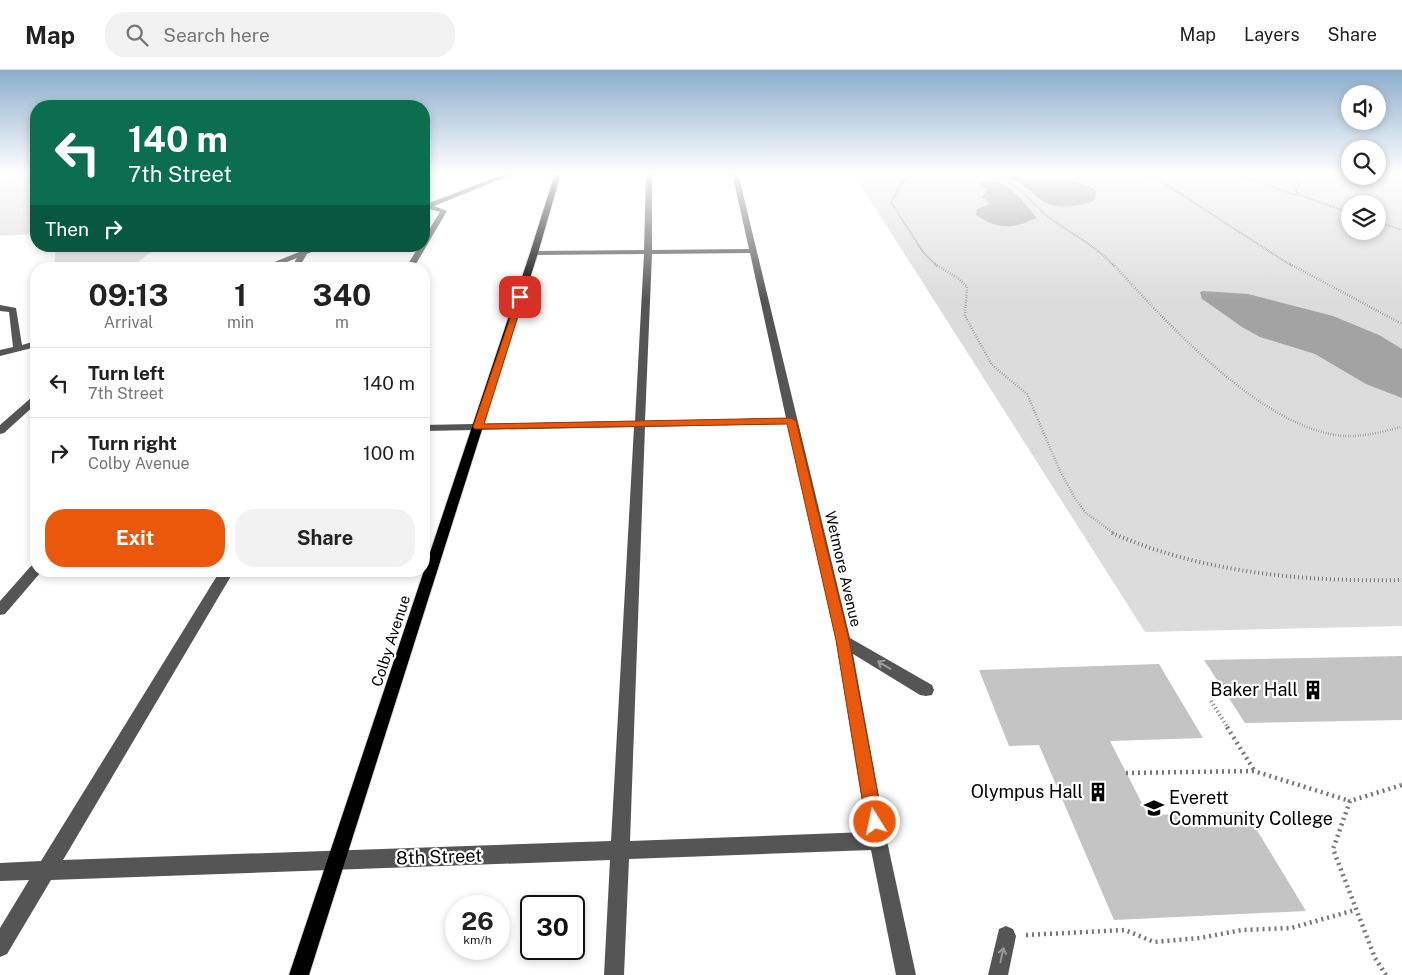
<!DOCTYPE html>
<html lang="en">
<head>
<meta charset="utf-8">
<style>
  :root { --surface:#fff; --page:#f2f2f2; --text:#222; --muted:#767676; --line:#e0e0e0; --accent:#ea580c }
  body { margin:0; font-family:"Public Sans",sans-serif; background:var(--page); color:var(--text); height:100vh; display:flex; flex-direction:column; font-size:19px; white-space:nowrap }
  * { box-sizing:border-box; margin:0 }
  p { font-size:16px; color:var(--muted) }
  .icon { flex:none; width:28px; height:28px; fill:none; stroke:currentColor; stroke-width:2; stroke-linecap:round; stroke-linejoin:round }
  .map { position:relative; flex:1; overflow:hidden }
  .sheet { position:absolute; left:30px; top:192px; width:400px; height:315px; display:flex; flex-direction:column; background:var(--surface); border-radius:20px; box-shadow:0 2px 8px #0003 }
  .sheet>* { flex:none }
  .banner { position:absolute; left:30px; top:30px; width:400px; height:152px; border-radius:20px; box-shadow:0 2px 8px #0003; background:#0b6e4f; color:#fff; overflow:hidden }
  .tools { position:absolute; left:1341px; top:15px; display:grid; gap:10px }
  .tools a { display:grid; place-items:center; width:45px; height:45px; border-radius:50%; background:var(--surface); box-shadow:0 2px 8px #0003; font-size:25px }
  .speed { position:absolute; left:445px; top:825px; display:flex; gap:10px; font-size:25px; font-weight:700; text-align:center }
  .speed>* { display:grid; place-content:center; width:65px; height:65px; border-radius:50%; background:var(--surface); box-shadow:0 2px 8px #0003; line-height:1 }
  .speed small { font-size:12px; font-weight:400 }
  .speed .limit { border:2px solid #111; border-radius:8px; background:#fff; color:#111 }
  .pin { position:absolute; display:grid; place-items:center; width:42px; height:42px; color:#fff; margin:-21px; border-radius:10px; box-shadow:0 2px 8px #0006 }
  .me { position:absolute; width:55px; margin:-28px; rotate:350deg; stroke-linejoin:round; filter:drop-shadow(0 0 4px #0008) }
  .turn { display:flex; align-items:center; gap:18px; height:105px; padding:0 15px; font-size:22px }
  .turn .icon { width:65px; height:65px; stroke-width:2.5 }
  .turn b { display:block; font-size:35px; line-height:42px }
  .then { display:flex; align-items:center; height:48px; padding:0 15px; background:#0003; gap:10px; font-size:19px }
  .eta { display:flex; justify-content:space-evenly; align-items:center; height:85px; text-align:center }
  .eta b { font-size:30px; font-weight:700; line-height:35px }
  .primary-button { display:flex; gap:10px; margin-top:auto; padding:10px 15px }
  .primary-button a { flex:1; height:58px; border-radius:20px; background:var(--accent); color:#fff; font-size:20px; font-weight:700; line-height:58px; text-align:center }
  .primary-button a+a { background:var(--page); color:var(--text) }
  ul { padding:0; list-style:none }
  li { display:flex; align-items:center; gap:15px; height:70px; padding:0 15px; border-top:1px solid var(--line) }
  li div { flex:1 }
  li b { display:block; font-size:19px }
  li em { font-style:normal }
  header { display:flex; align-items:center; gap:30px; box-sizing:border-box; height:70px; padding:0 25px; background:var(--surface); border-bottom:1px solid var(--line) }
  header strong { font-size:24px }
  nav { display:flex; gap:28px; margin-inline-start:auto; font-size:18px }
  .search { width:350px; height:45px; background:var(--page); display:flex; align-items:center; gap:12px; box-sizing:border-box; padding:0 18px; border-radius:20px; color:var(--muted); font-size:19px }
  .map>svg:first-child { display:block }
</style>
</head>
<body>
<header>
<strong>Map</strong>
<div class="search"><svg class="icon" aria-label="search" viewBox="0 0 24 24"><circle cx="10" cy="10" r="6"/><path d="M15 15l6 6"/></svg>Search here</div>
<nav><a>Map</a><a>Layers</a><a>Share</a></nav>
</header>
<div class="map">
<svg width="1402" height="905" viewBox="0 0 1402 905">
  <rect width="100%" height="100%" fill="#fff"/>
  <g fill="#dcdcdc" fill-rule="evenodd">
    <path d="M29,103H36V164L0,166V111Z"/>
    <path d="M853,103H1350V106H1378V103H1402V556L1145,562ZM1350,134H1378V161H1350Z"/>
    <path d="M56,176H158L130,199H54Z"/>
  </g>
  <g fill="#a3a3a3">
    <path d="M963,103H1051C1063,111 1090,112 1097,122L1093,131C1076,137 1056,140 1041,130C1031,123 1025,115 1013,110C997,104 979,104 963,103Z"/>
    <path d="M987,110C1011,112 1022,131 1037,148C1031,149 1027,153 1022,154C1003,159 991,155 976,145L977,139L990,134L982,127L987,119L978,112Z"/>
    <path d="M1203,221L1248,224L1333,246L1379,265L1402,279V328L1366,314L1315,284L1260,267L1242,257L1208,233L1202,229L1200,222Z"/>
  </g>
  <g fill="#c4c4c4">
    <path d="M1402,586V650L1245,653L1204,590Z"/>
    <path d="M1159,594L1203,668L1110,671L1148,745L1246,742L1306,841L1114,850L1039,675L1009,676L979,600Z"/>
  </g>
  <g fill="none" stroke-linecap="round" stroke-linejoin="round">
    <defs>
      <path id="major" d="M555,103H561L538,183L309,905H289L530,183Z"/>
    </defs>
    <use href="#major" stroke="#dbdbdb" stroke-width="2"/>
    <g stroke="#777" stroke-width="2" stroke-dasharray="0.5 1" stroke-linecap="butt">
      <path d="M1136,103L1165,114L1292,196"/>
      <path d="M1231,103L1299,126"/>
      <path d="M1282,103L1297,110L1299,114L1295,120L1300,125L1350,143"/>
      <path d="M1378,152L1402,160"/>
      <path d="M937,196L923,182L891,132L903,111L912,106C937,107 982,103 1005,111C1023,118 1031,133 1046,145C1068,162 1095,175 1114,196"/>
    </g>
    <g stroke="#777" stroke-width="2.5" stroke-dasharray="0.5 2" stroke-linecap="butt">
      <path d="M935,194L959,209L967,217L965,246L992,295L1027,324L1060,401L1076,430L1086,443L1115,464"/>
      <path d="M1113,194C1166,252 1264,361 1345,366C1365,367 1384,361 1402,357"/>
      <path d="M1290,194L1402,254"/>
    </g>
    <g stroke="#777" stroke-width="4" stroke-dasharray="1 3" stroke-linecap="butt">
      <path d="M1112,463C1203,503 1304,512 1402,510"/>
      <path d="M1211,631L1228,658"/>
    </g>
    <g stroke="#777" stroke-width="4.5" stroke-dasharray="2 4" stroke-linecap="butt">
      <path d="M1227,657L1254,700"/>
      <path d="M1126,703L1254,701L1350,731"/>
      <path d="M1026,865L1125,860L1154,872L1200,868L1242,860L1291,858L1355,840"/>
      <path d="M1386,905L1375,888L1333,779L1350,731L1402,715"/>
    </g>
    <g fill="#555" fill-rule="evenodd">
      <path d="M507,103H516L434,136L447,141L413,199H405L419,176H424V168L440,142L427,138L424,139V135Z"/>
      <path d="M646,103H652V180L749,179L732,103H738L850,568L932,615L934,620L932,625L926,626L920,625L853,584L887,771L916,905H896L871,780L629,789L624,905H604L610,790L51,810L7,884L0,887V858L29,810L0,811V793L41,791L220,501H234L63,790L611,771L634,357L424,361V355L635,351L644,184L534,185L530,183L534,181L644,180ZM750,183L786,348L645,351L652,184ZM788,354L836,571L867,762L630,771L645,357Z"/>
      <path d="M314,176H325L307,184L298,199H290L297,188L269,199H257Z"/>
      <path d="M0,235L16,238L22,275L36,271V277L0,286V280L13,277L9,242L0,241Z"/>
      <path d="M36,326V334L4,363L0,364V355L32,327Z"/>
      <path d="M36,494V501L41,502L5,544L0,545V531L31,496Z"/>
      <path d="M1006,856L1013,859L1016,866L1008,905H988L999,859Z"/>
    </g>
    <use href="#major" fill="#000" fill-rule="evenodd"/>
  </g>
  <defs><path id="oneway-shaft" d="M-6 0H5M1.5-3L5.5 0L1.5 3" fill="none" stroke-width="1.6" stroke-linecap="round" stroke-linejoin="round" transform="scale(1.25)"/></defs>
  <g stroke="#999">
    <use href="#oneway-shaft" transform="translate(884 595) rotate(-149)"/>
    <use href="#oneway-shaft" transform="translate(1002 885) rotate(-78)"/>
  </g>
  <linearGradient id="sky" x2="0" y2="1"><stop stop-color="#8cadcc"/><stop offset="0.45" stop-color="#fff"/><stop offset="1" stop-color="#fff" stop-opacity="0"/></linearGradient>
  <rect width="1402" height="230" fill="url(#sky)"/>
  <path fill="#ea580c" stroke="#983908" d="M518,225L524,227L484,354L791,348L796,351L849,570L883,752L880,757L875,760L869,757L866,752L836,570L787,354L475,359L473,357Z"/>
  <defs>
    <symbol id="building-bare" viewBox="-9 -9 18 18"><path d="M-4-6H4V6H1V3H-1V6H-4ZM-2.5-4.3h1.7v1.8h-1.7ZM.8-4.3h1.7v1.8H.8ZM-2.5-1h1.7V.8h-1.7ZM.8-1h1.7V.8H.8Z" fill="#000" stroke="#fff" stroke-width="2.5" paint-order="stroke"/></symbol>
    <symbol id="university-bare" viewBox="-9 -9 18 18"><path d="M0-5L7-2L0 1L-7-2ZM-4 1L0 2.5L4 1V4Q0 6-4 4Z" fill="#000" stroke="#fff" stroke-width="2.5" paint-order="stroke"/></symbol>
  </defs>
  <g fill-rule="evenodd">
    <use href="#building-bare" x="1299" y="606" width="28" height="28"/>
    <use href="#building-bare" x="1084" y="708" width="28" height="28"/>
    <use href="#university-bare" x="1140" y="724" width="28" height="28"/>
  </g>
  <g text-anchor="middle" stroke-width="4.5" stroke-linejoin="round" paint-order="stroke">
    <g font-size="15" fill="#000" stroke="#fff">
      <text transform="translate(843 499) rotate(77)" y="5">Wetmore Avenue</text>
      <text transform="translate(391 571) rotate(-72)" y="5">Colby Avenue</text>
    </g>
    <g font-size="18" fill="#000" stroke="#fff" text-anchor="end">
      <text x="1298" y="626">Baker Hall</text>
      <text x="1083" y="728">Olympus Hall</text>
      <text x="1169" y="734" text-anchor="start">Everett<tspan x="1169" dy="21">Community College</tspan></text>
    </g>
    <g font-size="18" fill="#000" stroke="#fff">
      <text transform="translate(439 787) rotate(-2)" y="6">8th Street</text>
    </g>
  </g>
</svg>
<div class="tools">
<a><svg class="icon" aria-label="sound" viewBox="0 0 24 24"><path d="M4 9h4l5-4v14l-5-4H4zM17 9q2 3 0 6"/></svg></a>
<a><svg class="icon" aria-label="search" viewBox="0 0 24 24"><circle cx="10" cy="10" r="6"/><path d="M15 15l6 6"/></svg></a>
<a><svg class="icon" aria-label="layers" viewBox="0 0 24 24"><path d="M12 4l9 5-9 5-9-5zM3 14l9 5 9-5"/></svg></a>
</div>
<div class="speed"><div>26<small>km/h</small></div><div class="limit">30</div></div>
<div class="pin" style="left:520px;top:227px;background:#d93025"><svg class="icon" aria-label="arrive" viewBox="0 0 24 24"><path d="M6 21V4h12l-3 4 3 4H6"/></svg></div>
<svg class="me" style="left:875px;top:752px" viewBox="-20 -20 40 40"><circle r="17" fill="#ea580c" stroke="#fff" stroke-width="3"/><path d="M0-11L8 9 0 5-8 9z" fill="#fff"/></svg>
<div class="banner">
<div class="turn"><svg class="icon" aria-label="left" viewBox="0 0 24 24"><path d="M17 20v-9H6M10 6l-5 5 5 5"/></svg><div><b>140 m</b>7th Street</div></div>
<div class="then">Then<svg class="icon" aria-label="right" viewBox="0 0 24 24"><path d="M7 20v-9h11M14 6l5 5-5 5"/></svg></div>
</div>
<section class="sheet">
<div class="eta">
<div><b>09:13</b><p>Arrival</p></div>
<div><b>1</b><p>min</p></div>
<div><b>340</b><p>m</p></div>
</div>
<ul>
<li><svg class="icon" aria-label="left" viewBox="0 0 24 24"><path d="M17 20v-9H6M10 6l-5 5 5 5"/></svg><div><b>Turn left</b><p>7th Street</p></div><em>140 m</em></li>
<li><svg class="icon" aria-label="right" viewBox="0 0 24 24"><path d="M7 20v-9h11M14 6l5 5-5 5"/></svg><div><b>Turn right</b><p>Colby Avenue</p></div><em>100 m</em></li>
</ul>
<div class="primary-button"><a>Exit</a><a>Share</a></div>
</section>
</div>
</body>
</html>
